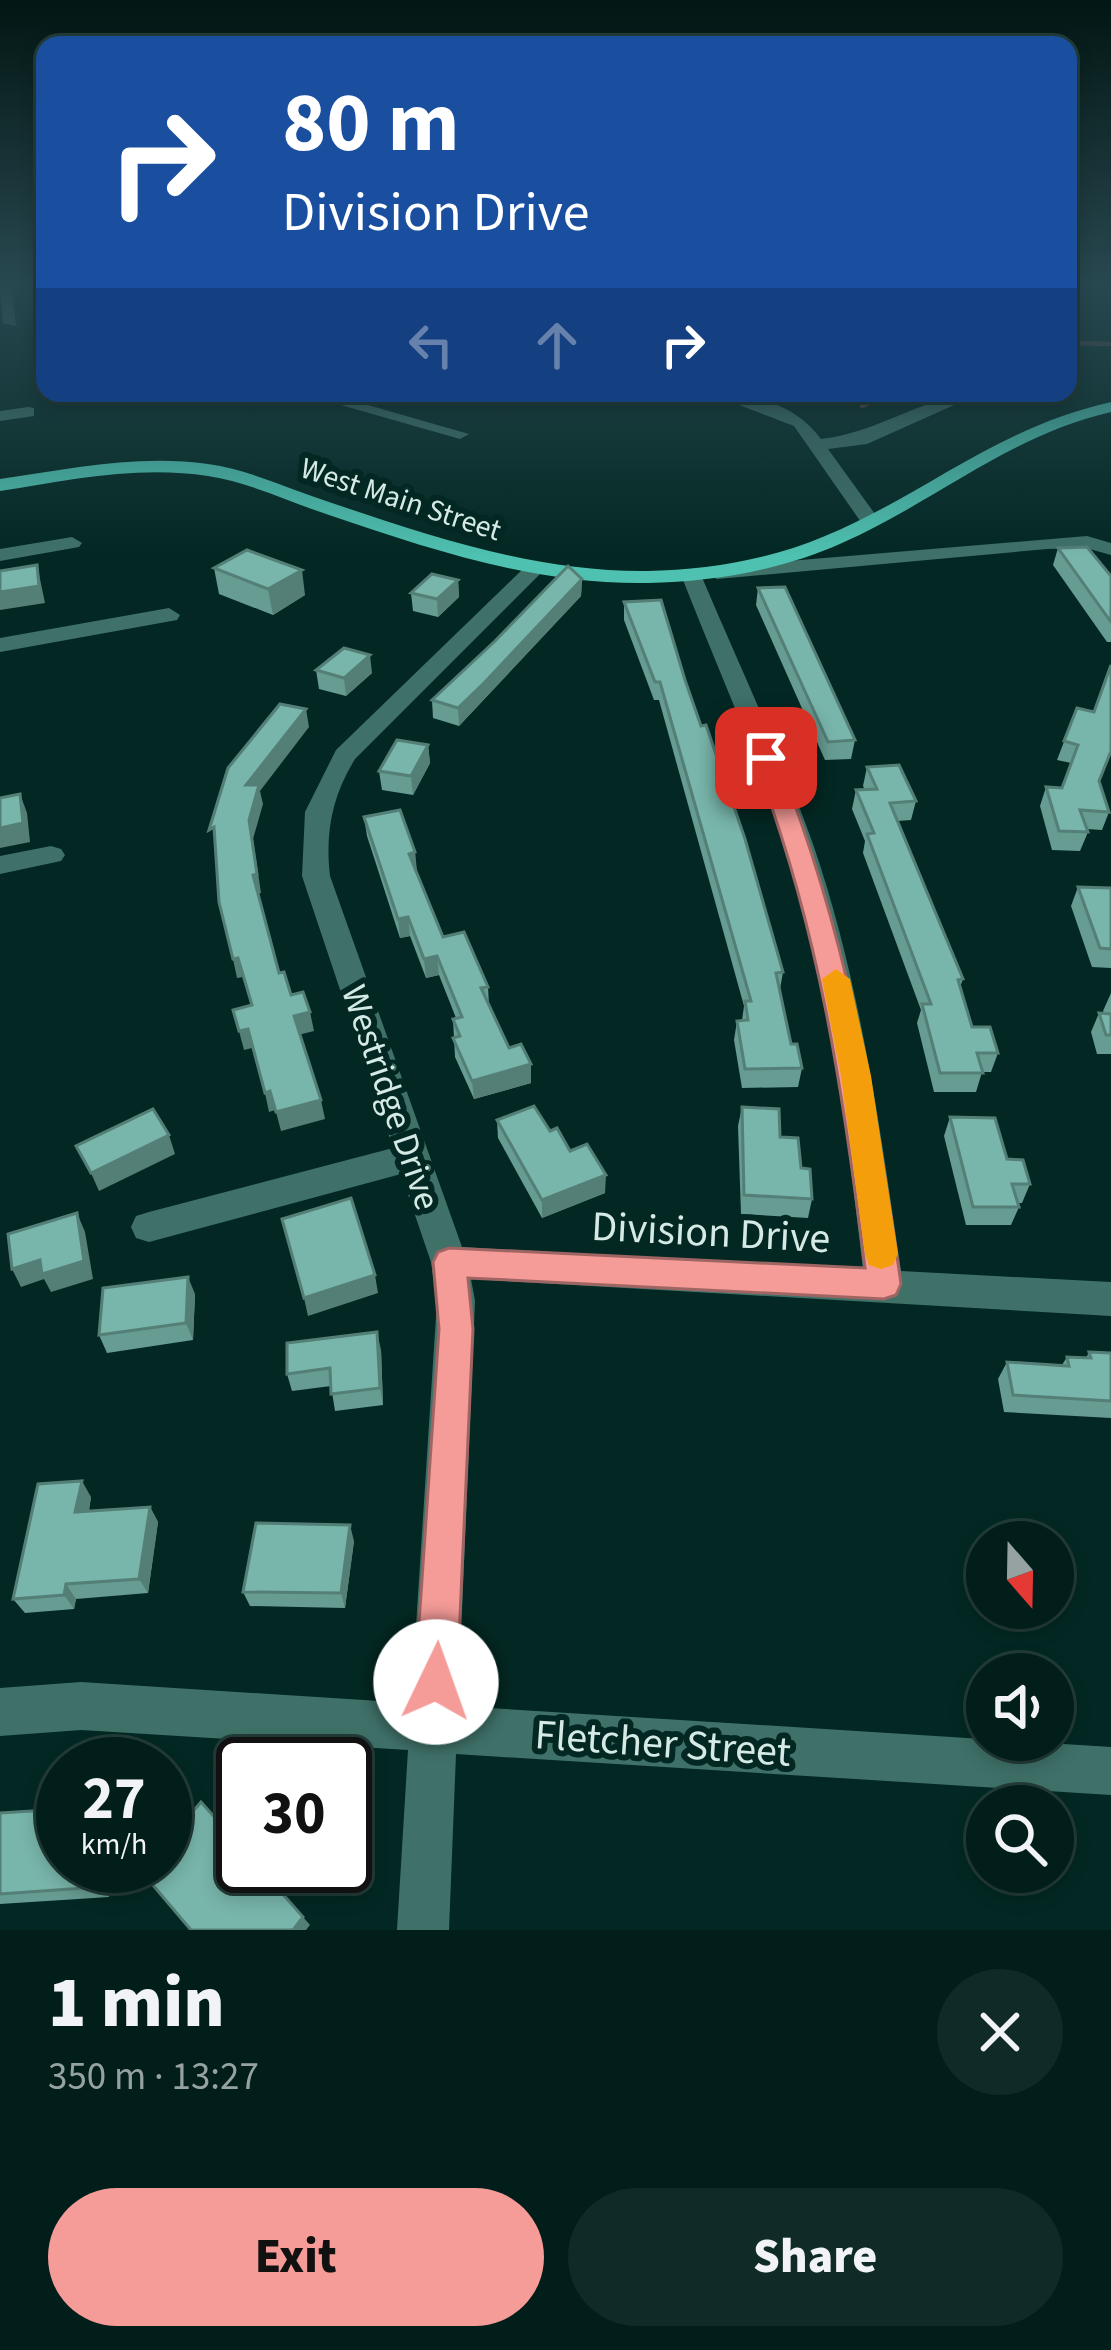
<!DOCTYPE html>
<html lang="en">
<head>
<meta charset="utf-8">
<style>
  :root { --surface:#021e1a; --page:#102b27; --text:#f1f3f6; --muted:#96a2a2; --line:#233c39; --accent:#f59b98 }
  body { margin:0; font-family:"Source Sans 3",sans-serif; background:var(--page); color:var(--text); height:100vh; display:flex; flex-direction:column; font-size:45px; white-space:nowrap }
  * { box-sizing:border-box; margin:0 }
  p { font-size:39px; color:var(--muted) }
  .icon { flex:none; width:66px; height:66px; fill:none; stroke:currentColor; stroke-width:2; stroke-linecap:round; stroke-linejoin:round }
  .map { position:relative; height:1930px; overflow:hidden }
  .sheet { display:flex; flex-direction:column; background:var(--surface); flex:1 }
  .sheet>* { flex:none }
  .banner { position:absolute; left:36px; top:36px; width:1041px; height:366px; border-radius:24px; box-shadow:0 6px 18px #0003,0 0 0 3px var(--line); background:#1a4fa0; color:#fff; overflow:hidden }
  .needle { width:78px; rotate:160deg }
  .buttons { position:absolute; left:966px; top:1521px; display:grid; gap:24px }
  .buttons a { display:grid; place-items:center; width:108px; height:108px; border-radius:50%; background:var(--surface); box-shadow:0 6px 18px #0003,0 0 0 3px var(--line); font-size:60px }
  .speed { position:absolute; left:36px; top:1737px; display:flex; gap:24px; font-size:60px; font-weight:700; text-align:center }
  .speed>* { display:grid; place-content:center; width:156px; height:156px; border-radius:50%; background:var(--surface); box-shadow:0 6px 18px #0003,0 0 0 3px var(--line); line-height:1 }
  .speed small { font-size:30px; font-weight:400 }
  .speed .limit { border:6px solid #111; border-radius:18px; background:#fff; color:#111 }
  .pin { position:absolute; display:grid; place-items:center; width:102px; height:102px; color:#fff; margin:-51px; border-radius:24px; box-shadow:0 6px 18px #0006 }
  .me { position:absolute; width:132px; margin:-66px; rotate:3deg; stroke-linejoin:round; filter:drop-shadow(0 0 9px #0008) }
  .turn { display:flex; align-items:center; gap:42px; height:252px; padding:0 48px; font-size:54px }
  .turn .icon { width:156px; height:156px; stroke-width:2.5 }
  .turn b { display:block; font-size:84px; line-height:102px }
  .lanes { display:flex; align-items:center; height:114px; padding:0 48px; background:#0003; justify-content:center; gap:60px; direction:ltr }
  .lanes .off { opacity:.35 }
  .round { display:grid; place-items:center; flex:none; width:126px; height:126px; border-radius:63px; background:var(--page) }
  .headline { display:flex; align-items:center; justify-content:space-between; height:204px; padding:0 48px }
  h1 { font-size:72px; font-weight:800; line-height:90px }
  .cta { display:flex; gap:24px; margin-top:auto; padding:24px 48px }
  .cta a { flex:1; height:138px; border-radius:72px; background:var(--accent); color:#111; font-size:48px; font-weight:800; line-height:138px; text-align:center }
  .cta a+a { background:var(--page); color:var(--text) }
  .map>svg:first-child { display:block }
</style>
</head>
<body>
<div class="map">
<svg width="1111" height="1930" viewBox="0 0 1111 1930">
  <rect width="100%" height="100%" fill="#032823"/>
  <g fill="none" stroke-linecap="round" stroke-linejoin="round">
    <g stroke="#584646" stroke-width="4.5">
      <path d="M1068,343L1111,344"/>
      <path d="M862,406L893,393"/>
    </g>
    <g fill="#3f7169" fill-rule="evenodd">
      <path d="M0,286H11L16,326L3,323Z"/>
      <path d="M299,393H326L469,434L460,439Z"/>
      <path d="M708,393C751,393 795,403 821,439C879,433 929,393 981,393L867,444L828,449L880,521L870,527L863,525L794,426Z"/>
      <path d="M28,407L34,408V416L0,421V411Z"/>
      <path d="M1087,536L1111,543V555L1086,548L1047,549L717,579L707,573L717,567Z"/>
      <path d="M72,537L82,543L79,547L0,561V549Z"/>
      <path d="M534,563L544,569L541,573L355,759C332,796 325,833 330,876L462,1247L863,1269C846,1127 831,984 787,847C757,755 716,665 681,575L691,569L701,575C739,665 782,755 814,847C861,985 880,1128 901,1271L1111,1282V1316L471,1279L475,1301L458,1706L1111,1747V1795L456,1754L449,1930H397L408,1750L81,1730L0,1736V1688L81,1682L411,1703L437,1301L431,1262L401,1174L149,1242L136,1238L131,1227L136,1216L149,1212L393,1148L302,876L305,812L336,750L527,565Z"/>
      <path d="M169,608L180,615L177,620L0,652V638Z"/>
      <path d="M51,846L61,849L65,855L61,861L0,874V856Z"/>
    </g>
    <path fill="#4ec1b0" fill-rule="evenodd" d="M1111,402V412C1010,435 935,502 842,543C782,570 713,582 648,583C537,585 432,550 329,515C289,502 249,482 208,476C139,465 68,480 0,491V479C68,469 139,454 208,464C250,470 289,489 329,502C433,537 536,572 647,571C707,570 769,560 825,536C928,493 996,428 1111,402Z"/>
  </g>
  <g fill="#679c92">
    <path d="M1058,548L1111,576V642H1107L1053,565Z"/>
    <path d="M214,568L305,595L273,615L219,594Z"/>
    <path d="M582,579L581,596L459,726L433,718L432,700Z"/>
    <path d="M458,580L459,597L438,617L413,611L411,593Z"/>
    <path d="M758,588L855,740L851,759L825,760L756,605Z"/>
    <path d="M624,602L685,680L783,972L780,989L791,1044L802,1068L798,1087L742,1088L734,1040L737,1021H742L744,1006L659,700H654L624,620Z"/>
    <path d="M316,670L372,673L346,696L319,689Z"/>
    <path d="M1077,708L1109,812L1102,830L1087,829L1088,832L1080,851L1052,850L1040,806L1046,787L1062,788L1071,763L1057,760Z"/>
    <path d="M428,745L430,763L413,795L382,790L379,771Z"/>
    <path d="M867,767L916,801L911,820L897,821L963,979L960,987L972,1027L998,1053L991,1072H982L976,1092H934L917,1023L921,1010L863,853L865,841L852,809L856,790H865L863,786Z"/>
    <path d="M364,817L415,852L416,872L443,937L488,987L489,1005L509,1048L531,1083L474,1099L455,1057L453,1019L456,1018L439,975L426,978L410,936L400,938L367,836Z"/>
    <path d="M1078,887L1111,888V968L1092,967L1071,906Z"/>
    <path d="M1111,993V1054H1097L1091,1032L1099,1013H1104L1103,1011Z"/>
    <path d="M742,1107L780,1137L801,1168L812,1199L808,1218L741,1214L738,1126Z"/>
    <path d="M950,1117L1007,1159L1030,1184L1022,1203H1018L1019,1207L1011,1225H966L944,1136Z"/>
    <path d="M497,1120L550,1131L570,1151L605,1193L542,1218L498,1138Z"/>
    <path d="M195,1294L193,1340L107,1353L99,1335Z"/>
    <path d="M381,1350L383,1405L335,1411L331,1386L292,1391L287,1374Z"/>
    <path d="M1089,1352L1111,1353V1418L1004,1412L998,1379L1007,1362L1062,1365L1067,1357L1086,1358Z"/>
    <path d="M91,1497L89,1511L150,1507L158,1522L148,1593L76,1599L74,1609L25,1613L13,1599Z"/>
    <path d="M354,1541L345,1608L250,1606L243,1592Z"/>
    <path d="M0,1813L63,1866H114L109,1897L0,1904Z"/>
  </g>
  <g fill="#547f77">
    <path d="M37,565L45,603L0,610V592Z"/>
    <path d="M302,570L305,595L273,615L268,589Z"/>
    <path d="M582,579L581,596L459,726L458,708Z"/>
    <path d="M458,580L459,597L438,617L437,599Z"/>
    <path d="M370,655L372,673L346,696L344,678Z"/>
    <path d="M306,709L309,727L260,791L263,804L253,839L261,893L257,894L253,875L246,785Z"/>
    <path d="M428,745L430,763L413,795L411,776Z"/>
    <path d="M20,794L27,813L30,842L0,848V828Z"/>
    <path d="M415,852L417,871L411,873L409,854Z"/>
    <path d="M408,917L410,936L400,938L398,919Z"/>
    <path d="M437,956L439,975L426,978L424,959Z"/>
    <path d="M238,958L243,977L237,978L233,959Z"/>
    <path d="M310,1012L314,1031L298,1035L294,1016Z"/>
    <path d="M248,1029L252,1048L244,1050L239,1031Z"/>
    <path d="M531,1064V1083L474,1099L472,1081Z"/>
    <path d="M270,1091L275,1110L269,1112L265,1093Z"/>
    <path d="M321,1100L325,1119L281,1131L276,1112Z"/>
    <path d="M169,1135L175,1154L99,1191L91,1173Z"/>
    <path d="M606,1175L605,1193L542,1218V1200Z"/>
    <path d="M77,1213L85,1232L93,1279L51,1292L44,1279L21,1287L12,1269L40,1260Z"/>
    <path d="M375,1275L378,1293L308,1316L304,1298Z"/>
    <path d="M188,1277L195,1294L193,1340L186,1323Z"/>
    <path d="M377,1332L381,1350L383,1405L380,1388Z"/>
    <path d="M82,1481L91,1497L85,1528L75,1512Z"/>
    <path d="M150,1507L158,1522L148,1593L139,1579Z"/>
    <path d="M350,1525L354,1541L345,1608L341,1593Z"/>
    <path d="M66,1584L76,1599L74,1609L64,1595Z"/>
    <path d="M101,1866H114L109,1897L98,1887Z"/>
    <path d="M303,1917L310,1925L306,1930H293Z"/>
  </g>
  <g fill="#78b5aa" stroke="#547f77" stroke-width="3">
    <path d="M1087,547L1111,576V622L1058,548Z"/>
    <path d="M247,550L302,570L268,589L214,568Z"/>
    <path d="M37,565L39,586L0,592V571Z"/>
    <path d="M568,566L582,579L484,683L458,708L432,700L495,641Z"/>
    <path d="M432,574L458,580L437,599L411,593Z"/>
    <path d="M785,587L855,740L828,742L758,588Z"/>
    <path d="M661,600L685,680L701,726L706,725L745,839L783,972L776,973L791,1044H797L802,1068L745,1069L737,1021L748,1020L745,1001H751L660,682H655L624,602Z"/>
    <path d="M344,648L370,655L344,678L316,670Z"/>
    <path d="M1111,665V751L1099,781L1109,812L1080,810L1088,832L1059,831L1046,787L1062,788L1078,745L1064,741L1077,708L1094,712Z"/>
    <path d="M280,704L306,709L246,785H259L249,820L257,874L253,875L279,973L284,972L291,995L303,992L310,1012L294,1016L321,1100L276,1112L270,1091L265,1093L248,1029L239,1031L233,1010L252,1005L238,958L233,959L219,902L214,827L209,830L228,768Z"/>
    <path d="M397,740L428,745L411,776L379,771Z"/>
    <path d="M899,765L916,801L890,803L963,979L958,980L972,1027H990L998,1053H977L983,1073H940L922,1004H931L867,834L874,833L856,790L877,789L867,767Z"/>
    <path d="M20,794L23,823L0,828V798Z"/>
    <path d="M400,810L415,852L409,854L443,937L464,932L488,987L481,988L509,1048L521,1044L531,1064L472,1081L453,1038L460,1036L453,1019L462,1017L437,956L424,959L408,917L398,919L364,817Z"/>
    <path d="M1078,887L1111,888V949L1100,948Z"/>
    <path d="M1099,1013L1111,1014V1035H1106Z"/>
    <path d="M534,1106L550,1131L557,1128L570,1151L587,1144L606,1175L542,1200L497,1120Z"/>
    <path d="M742,1107L779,1109L780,1137L798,1138L801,1168L810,1169L812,1199L744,1195Z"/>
    <path d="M153,1109L169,1135L91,1173L76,1146Z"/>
    <path d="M950,1117L995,1118L1007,1159L1023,1160L1030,1184H1012L1019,1207H973Z"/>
    <path d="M351,1198L375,1275L304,1298L282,1219Z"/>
    <path d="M77,1213L84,1261L42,1274L40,1260L12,1269L8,1234Z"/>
    <path d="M188,1277L186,1323L99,1335L103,1288Z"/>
    <path d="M377,1332L380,1388L331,1394L330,1368L287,1374V1343Z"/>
    <path d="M1089,1352L1111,1353V1401L1013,1395L1007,1362L1069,1366L1067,1357L1091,1358Z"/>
    <path d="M82,1481L75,1512L150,1507L139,1579L66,1584L64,1595L13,1599L38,1484Z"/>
    <path d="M256,1523L350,1525L341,1593L243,1592Z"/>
    <path d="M201,1802L243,1849V1866H258L303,1917L293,1930H191L141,1871L146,1866H165V1844Z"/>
    <path d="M63,1809V1866H101L98,1887L0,1894V1813Z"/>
  </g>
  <linearGradient id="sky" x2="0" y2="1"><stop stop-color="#021613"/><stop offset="0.51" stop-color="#284850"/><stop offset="1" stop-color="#284850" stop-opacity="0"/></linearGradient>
  <rect width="1111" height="556" fill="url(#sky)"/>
  <path fill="#f59b98" stroke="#9f6563" stroke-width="3" d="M766,752L777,758C847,932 875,1100 901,1284L896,1295L884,1299L468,1278L473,1329L457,1682L451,1697L436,1703L421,1697L415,1682L439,1329L433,1262L438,1252L449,1248L865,1268C843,1090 819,927 754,758Z"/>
  <path fill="#f59e0b" d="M836,969L850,979L871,1076L898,1254L893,1265L881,1269L869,1265L865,1254L841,1076L822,979Z"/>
  <g text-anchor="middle" stroke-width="12" stroke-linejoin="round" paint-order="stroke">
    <g font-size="30" fill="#d5e9e5" stroke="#032823">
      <text transform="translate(401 499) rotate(18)" y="10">West Main Street</text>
    </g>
    <g font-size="36" fill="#d5e9e5" stroke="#032823">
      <text transform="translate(392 1097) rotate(71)" y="13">Westridge Drive</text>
    </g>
    <g font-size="42" fill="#d5e9e5" stroke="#032823">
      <text transform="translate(711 1231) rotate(3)" y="15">Division Drive</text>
      <text transform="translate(663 1742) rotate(4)" y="15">Fletcher Street</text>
    </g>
  </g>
</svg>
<div class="buttons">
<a><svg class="needle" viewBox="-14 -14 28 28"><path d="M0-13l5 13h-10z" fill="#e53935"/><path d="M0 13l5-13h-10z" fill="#96a2a2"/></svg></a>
<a><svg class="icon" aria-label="sound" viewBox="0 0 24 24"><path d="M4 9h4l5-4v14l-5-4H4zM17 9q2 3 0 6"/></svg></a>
<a><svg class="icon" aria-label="search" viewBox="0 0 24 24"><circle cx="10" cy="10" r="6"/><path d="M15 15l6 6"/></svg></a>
</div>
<div class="speed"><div>27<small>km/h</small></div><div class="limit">30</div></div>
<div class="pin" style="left:766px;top:758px;background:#d93025"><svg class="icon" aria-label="arrive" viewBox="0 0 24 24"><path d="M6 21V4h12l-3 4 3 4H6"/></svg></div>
<svg class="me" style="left:436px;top:1682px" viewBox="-20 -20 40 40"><circle r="19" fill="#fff"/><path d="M0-13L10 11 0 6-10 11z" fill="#f59b98"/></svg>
<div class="banner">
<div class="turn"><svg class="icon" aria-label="right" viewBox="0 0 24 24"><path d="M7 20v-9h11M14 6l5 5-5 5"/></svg><div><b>80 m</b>Division Drive</div></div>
<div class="lanes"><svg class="icon off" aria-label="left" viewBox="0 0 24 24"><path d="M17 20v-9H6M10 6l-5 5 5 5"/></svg><svg class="icon off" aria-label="ahead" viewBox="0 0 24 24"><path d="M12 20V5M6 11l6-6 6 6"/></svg><svg class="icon" aria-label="right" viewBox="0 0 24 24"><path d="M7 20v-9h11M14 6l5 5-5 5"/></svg></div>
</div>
</div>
<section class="sheet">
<div class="headline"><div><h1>1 min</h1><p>350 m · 13:27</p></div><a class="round"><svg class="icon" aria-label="close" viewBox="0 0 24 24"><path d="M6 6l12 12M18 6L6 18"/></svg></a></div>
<div class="cta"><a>Exit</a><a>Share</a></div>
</section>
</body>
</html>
